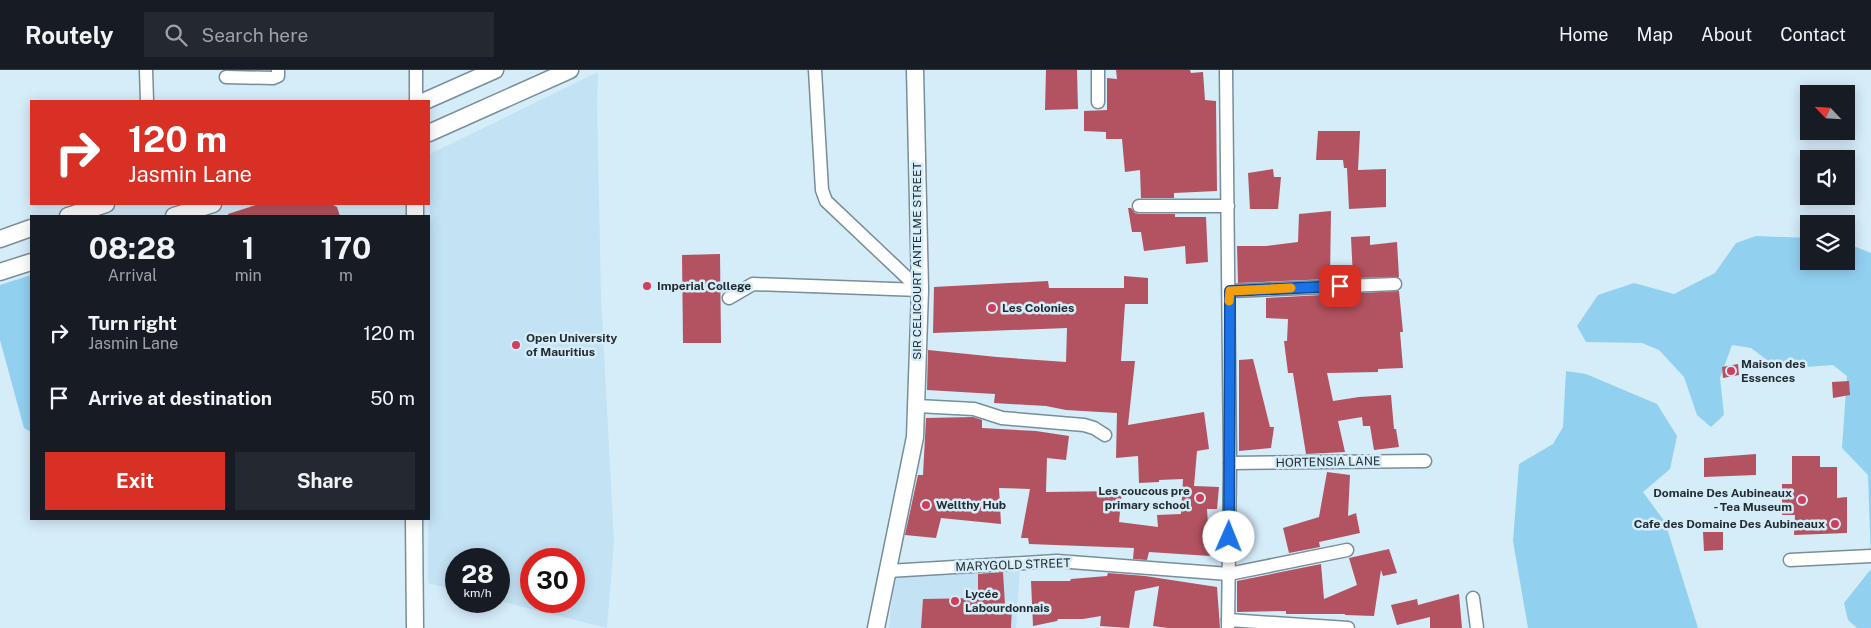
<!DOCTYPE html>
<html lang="en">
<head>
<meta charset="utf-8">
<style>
  :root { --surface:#171b24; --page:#242831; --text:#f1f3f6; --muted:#9ea1a6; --line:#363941; --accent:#d93025 }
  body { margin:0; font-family:"Public Sans",sans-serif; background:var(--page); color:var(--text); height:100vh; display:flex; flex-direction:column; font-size:19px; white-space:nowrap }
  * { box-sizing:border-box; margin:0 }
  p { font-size:16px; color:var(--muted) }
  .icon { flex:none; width:28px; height:28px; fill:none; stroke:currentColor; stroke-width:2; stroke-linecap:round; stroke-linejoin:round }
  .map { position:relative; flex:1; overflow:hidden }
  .sheet { position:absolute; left:30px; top:145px; width:400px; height:305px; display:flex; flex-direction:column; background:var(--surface); border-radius:0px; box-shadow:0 2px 12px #0003 }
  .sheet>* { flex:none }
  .banner { position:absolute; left:30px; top:30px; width:400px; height:105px; border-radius:0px; box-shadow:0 2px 12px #0003; background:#d93025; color:#fff; overflow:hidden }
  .needle { width:32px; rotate:295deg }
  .buttons { position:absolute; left:1800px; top:15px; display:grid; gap:10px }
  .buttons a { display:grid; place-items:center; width:55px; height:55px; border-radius:0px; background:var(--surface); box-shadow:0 2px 12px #0003; font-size:25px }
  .speed { position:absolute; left:445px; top:478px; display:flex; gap:10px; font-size:25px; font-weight:700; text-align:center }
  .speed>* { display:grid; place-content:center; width:65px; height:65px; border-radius:50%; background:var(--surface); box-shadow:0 2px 12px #0003; line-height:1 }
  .speed small { font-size:12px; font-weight:400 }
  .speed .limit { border:8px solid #d22; background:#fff; color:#111 }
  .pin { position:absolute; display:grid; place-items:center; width:42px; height:42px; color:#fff; margin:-21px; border-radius:10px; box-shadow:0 2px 8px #0006 }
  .me { position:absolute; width:55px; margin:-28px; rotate:1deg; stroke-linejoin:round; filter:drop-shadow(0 0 4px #0008) }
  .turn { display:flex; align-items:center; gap:18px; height:105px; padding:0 15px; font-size:22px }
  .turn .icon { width:65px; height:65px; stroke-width:2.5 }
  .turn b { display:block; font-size:35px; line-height:42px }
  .eta { display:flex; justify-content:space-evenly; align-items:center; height:85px; text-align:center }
  .eta b { font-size:30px; font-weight:700; line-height:35px }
  .cta { display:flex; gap:10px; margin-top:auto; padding:10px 15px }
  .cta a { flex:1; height:58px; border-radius:0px; background:var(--accent); color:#fff; font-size:20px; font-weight:700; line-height:58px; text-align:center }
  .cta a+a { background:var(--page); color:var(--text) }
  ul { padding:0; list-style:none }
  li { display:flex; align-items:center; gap:15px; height:65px; padding:0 15px }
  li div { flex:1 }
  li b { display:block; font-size:19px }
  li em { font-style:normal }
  header { display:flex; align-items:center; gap:30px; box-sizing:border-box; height:70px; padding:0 25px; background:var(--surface); border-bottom:1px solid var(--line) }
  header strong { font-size:24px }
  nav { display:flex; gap:28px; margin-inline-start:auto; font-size:18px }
  .search { width:350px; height:45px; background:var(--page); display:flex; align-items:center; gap:12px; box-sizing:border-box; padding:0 18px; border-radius:0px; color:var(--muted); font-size:19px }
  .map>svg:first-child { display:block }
</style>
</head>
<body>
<header>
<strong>Routely</strong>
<div class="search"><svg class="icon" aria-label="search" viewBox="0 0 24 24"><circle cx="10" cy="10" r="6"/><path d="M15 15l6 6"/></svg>Search here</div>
<nav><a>Home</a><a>Map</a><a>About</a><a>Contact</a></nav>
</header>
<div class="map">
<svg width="1871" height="558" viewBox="0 0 1871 558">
  <rect width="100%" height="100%" fill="#d5ecf9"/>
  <g fill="#c3e2f3" fill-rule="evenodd">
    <path d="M598,2L597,32L601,226L614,472L607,558L499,531V489H456V520L428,513L430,84ZM531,489H574V531H531Z"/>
    <path d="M1020,497L1016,558H889L895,504Z"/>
  </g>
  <g fill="#92d0f0">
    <path d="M1756,166L1809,168V191H1846V173L1871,183V492L1868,405L1842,378L1847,306L1833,295L1779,299L1751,278L1732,275L1720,308L1724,345L1711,357L1697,345L1684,307L1659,280L1642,273L1586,272L1577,256L1598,225L1634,213L1674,224L1715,203L1736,173Z"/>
    <path d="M31,205V362L24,358L0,270V215Z"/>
    <path d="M1566,301L1586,304L1657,334L1677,366L1670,399L1643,422L1665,452L1698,558H1528L1513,471L1519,394L1553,374L1563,357Z"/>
    <path d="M1871,499V558H1857L1848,550L1844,533Z"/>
  </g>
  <g fill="#b35260">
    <path d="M1046,0H1077L1078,39L1045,40Z"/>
    <path d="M1116,0H1190L1191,3L1203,2L1205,30L1216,31L1217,121L1174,123V128H1141L1140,100L1125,102L1122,69H1106V62L1084,61V41L1107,40V8L1117,9Z"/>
    <path d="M1318,61H1360L1358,100L1386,99V137L1349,139L1347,98H1344L1343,90H1316Z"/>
    <path d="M1273,99L1274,107H1281L1278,139H1250L1248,103Z"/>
    <path d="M259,134H331L337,137L340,146H228V144Z"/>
    <path d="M1128,138H1131L1135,143L1139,144H1175V147H1206L1208,192L1186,194L1185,176L1144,181L1141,162H1132Z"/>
    <path d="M1331,141L1330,209L1238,213L1237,176H1266L1298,172L1299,144Z"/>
    <path d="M1370,166V175L1397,172L1399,207L1353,208L1351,167Z"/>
    <path d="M720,184L721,273H683L682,185Z"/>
    <path d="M1124,206L1148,208V234H1125L1121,291H1135L1128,355L1204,342L1209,379L1197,381L1194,416L1219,417L1217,439H1207L1210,486L1149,482L1147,490L1133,489L1134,478L1029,474L1028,468H1021L1030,419L999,418L1001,454L941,448L936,468L905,465L918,405H923L926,348L973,347L982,350V358L1036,361L1069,366L1066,390L1047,388L1046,422L1122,421L1119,452L1158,457L1157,445L1181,444L1183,409L1159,410V412L1139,413L1138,386L1116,388L1117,343L1066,340L1046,336L994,333L995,324L927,320L928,280L997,287L1066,292L1067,258L933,263L934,217L1048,211L1049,218H1124Z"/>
    <path d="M1399,221L1403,262H1400L1403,298L1378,299V302L1327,303L1333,331L1359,327L1391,325L1394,359H1396L1399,377L1374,380L1370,356H1363L1362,347L1338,351L1345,382L1306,384L1293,303H1288L1284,271H1287L1288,249L1266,248V228Z"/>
    <path d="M1253,289L1270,357H1274L1271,378L1239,381V290Z"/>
    <path d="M1738,294L1739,305L1723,308L1722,297Z"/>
    <path d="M1849,311L1850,325L1833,328L1832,312Z"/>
    <path d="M1756,384V405L1704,407V388Z"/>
    <path d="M1792,386H1820V397H1837V428L1847,427V463L1794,465L1795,445H1782V414H1792Z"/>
    <path d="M1327,402L1350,405L1348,446L1356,443L1360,463L1319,472L1320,477L1289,483L1283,458L1319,447Z"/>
    <path d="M1703,462H1723V480L1704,481Z"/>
    <path d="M1389,479L1397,503L1383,506L1381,500L1374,546L1345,545V544H1286V541L1237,542V511L1321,494L1324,529L1357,515L1349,488Z"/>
    <path d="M1003,502L1005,535H1012L1011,558H921L923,529L978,528V504Z"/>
    <path d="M1108,503L1145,506L1217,517L1220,558H1168L1153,556L1159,516L1135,521L1129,558L1100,556L1101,546L1083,549H1058L1057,551L1033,556L1031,511H1070L1071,509L1107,506Z"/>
    <path d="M1459,524L1462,558H1430V547L1397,555L1391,535L1417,529L1418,535Z"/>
  </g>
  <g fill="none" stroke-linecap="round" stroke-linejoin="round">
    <defs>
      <g id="minor">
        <path d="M146,0L147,31"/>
        <path d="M416,0V31"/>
        <path d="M815,0L822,120L826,131L920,220"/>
        <path d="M1226,0L1230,393L1228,558"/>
        <path d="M226,7L273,8L278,6V0"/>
        <path d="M1098,32V0"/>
        <path d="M1139,136H1228"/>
        <path d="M1230,221L1395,214"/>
        <path d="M729,228L753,214L920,220"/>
        <path d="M917,336L974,339L1002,348L1084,355L1094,358L1105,365"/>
        <path d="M1230,393L1425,391"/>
        <path d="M1790,490L1871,486"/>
        <path d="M888,501L1057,491L1229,504L1347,480"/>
        <path d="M1473,528L1477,558"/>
        <path d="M1228,550L1348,558"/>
      </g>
      <g id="tertiary">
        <path d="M425,31L495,0"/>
        <path d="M429,63L570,0"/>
        <path d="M68,146L106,134"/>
        <path d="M174,146L213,134"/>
        <path d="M415,146V134"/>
        <path d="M0,169L31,158"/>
        <path d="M0,202L31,192"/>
        <path d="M414,449L415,558"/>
        <path d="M876,558L915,367L920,220L915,0"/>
      </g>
    </defs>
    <use href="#minor" stroke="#788e99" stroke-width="15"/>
    <use href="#tertiary" stroke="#788e99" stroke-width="19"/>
    <use href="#minor" stroke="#fff" stroke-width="12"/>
    <use href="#tertiary" stroke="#fff" stroke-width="16"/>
  </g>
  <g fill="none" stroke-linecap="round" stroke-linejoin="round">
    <defs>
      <path id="route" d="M1229,467L1230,221L1340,216"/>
    </defs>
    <use href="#route" stroke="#114b97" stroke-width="12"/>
    <use href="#route" stroke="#1a73e8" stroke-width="9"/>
    <path stroke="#f59e0b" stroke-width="9" d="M1229,231L1230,221L1291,218"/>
  </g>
  <g fill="#cf3f5c" stroke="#d5ecf9" stroke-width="2">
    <circle cx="647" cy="216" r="5"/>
    <circle cx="992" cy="238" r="5"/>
    <circle cx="516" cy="275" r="5"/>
    <circle cx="1731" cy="301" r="5"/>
    <circle cx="1200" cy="428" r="5"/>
    <circle cx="1802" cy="430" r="5"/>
    <circle cx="926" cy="435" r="5"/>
    <circle cx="1835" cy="454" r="5"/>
    <circle cx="955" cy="531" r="5"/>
  </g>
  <g text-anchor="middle" stroke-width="5" stroke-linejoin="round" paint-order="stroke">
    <g font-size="12" fill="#232c31" stroke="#d5ecf9">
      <text transform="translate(917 191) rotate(-90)" y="4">SIR CELICOURT ANTELME STREET</text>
      <text transform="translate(1328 392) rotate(-1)" y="4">HORTENSIA LANE</text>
      <text transform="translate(1013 495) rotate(-2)" y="4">MARYGOLD STREET</text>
    </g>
    <g font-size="12" font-weight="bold" fill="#232c31" stroke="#d5ecf9" text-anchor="start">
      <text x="657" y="220">Imperial College</text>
      <text x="1002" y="242">Les Colonies</text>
      <text x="526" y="272">Open University<tspan x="526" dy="14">of Mauritius</tspan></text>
      <text x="1741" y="298">Maison des<tspan x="1741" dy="14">Essences</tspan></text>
      <text x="1190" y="425" text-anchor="end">Les coucous pre<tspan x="1190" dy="14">primary school</tspan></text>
      <text x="1792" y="427" text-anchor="end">Domaine Des Aubineaux<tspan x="1792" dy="14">- Tea Museum</tspan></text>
      <text x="936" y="439">Wellthy Hub</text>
      <text x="1825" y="458" text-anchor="end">Cafe des Domaine Des Aubineaux</text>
      <text x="965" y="528">Lycée<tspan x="965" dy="14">Labourdonnais</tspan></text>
    </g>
  </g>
</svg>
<div class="buttons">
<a><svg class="needle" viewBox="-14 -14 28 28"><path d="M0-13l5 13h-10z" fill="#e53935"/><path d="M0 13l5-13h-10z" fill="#9ea1a6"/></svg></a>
<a><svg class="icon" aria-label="sound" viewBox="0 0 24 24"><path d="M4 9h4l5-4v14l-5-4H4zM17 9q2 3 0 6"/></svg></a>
<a><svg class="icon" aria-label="layers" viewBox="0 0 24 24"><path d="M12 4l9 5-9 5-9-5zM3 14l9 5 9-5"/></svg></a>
</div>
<div class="speed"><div>28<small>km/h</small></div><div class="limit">30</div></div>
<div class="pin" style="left:1340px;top:216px;background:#d93025"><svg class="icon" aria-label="arrive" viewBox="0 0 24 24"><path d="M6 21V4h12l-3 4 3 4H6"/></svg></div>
<svg class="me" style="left:1229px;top:467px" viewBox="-20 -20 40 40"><circle r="19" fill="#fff"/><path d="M0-13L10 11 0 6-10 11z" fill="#1a73e8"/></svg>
<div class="banner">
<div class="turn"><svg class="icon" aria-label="right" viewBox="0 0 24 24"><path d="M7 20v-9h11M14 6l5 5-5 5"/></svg><div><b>120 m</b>Jasmin Lane</div></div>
</div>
<section class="sheet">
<div class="eta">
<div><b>08:28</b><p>Arrival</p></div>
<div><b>1</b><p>min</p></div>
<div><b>170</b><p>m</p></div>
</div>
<ul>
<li><svg class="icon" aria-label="right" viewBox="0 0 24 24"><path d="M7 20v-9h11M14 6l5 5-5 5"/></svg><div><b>Turn right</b><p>Jasmin Lane</p></div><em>120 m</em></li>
<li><svg class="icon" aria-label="arrive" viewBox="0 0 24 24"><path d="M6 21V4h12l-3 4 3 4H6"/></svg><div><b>Arrive at destination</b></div><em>50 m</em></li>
</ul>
<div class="cta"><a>Exit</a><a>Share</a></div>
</section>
</div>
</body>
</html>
